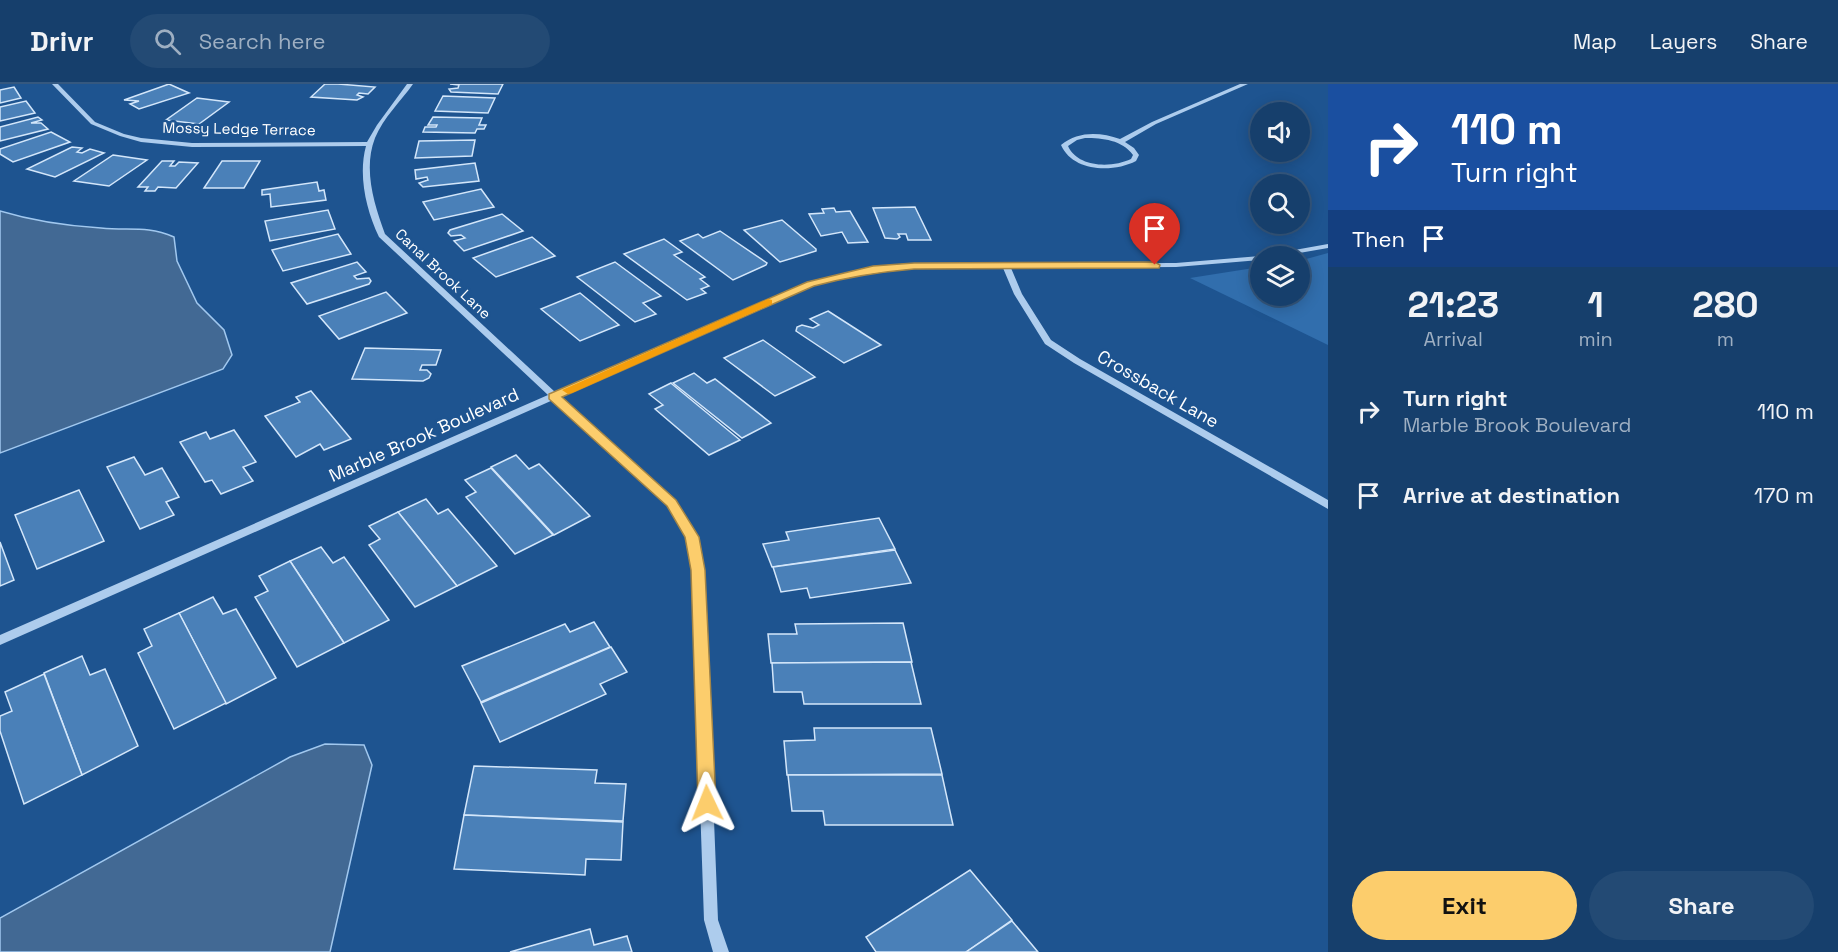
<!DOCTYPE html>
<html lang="en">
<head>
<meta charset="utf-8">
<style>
  :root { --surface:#163f6c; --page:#234a74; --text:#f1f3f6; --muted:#9eafc2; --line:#35587f; --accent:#fccd6c }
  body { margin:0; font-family:"Space Grotesk",sans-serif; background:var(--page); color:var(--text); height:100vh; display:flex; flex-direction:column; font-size:22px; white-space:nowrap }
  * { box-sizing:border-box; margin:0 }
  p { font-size:20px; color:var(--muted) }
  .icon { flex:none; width:33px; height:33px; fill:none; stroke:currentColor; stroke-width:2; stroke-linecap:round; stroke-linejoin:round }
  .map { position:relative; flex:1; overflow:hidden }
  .sheet { display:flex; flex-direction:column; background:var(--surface); width:510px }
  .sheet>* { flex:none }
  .hud { background:#1a4fa0; color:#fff; overflow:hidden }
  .controls { position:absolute; left:1250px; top:18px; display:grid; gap:12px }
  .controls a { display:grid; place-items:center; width:60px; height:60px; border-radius:50%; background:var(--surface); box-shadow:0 3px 15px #0003,0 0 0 2px var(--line); font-size:30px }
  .pin { position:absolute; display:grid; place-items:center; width:51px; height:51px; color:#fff; margin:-62px -26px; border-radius:50% 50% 50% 0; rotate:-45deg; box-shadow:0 0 6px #0007 }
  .pin .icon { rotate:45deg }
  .me { position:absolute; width:66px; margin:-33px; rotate:358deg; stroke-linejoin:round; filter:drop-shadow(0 0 4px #0008) }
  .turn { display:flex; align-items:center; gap:21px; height:126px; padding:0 24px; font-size:27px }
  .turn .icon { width:78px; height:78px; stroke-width:2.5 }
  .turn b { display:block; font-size:42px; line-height:51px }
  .then { display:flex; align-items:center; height:57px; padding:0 24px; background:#0003; gap:12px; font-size:22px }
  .eta { display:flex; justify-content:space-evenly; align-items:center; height:102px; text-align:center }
  .eta b { font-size:36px; font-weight:600; line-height:42px }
  .button { display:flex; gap:12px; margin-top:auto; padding:12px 24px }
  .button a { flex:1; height:69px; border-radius:36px; background:var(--accent); color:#111; font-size:24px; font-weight:600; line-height:69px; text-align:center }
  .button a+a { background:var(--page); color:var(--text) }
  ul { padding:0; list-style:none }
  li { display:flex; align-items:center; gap:18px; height:84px; padding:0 24px }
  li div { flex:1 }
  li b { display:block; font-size:22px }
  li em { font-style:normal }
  header { display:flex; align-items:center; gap:36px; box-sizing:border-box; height:84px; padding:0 30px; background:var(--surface); border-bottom:2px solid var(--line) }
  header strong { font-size:28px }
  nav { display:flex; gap:33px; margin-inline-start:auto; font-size:21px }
  .search { width:420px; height:54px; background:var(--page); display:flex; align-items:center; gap:15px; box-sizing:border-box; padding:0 21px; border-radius:33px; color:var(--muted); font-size:22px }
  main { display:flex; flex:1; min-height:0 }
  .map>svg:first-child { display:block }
</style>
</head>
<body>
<header>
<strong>Drivr</strong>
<div class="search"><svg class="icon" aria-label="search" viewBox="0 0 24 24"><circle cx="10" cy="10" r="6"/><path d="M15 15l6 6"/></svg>Search here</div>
<nav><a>Map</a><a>Layers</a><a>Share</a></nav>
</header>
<main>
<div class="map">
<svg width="1328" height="868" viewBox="0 0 1328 868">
  <rect width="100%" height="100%" fill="#1e5490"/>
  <path fill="#316ead" d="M1328,169V261L1190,194L1260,183V212H1299V177Z"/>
  <g fill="#426994" stroke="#a1c8ef" stroke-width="1.5">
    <path d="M0,127C33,137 67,142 101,144C129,147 146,141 174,153L177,177L197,219L224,246L232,271L223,285L0,369Z"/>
    <path d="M325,660L364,661L372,681L330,868H0V834L290,673Z"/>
  </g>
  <g fill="#4a80b8" stroke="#d3e6fa" stroke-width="1.5">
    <path d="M169,0L189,9L139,25L130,20L139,17L124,16Z"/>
    <path d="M325,0H338L375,3L368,10L359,9L357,11L363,13L357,16L311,13Z"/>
    <path d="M450,0H503L498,10L451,8L449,5L458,4L459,1Z"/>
    <path d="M14,3L21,14L0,19V6Z"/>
    <path d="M443,12L495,14L488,29L435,27Z"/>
    <path d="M197,14L229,18L199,40L166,36Z"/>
    <path d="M26,17L35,29L0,37V23Z"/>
    <path d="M38,33L42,36L31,39H41L48,45L0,57V43Z"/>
    <path d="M433,33L482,34L479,41H486L484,45H477L475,49L423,48L425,43H436L437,41H428Z"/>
    <path d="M51,48L70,58L13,78L0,70V65Z"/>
    <path d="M475,56L472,72L415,74L419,57Z"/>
    <path d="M72,63L82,64L77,68L82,69L90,65L104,69L55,93L27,85Z"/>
    <path d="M113,71L147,76L109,102L74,97Z"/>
    <path d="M162,77H174L170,82H175L179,78L198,79L176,104L158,103L155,107H145L148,103H138Z"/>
    <path d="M222,77H260L244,104H204Z"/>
    <path d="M475,79L479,97L423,103L419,99L428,96L427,93L416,95L415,86Z"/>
    <path d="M317,98L319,107L324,106L326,116L271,123L270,110L262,111V106Z"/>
    <path d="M481,105L494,123L434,136L423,118Z"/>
    <path d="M915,123L931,156H908L906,150H898L900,153L897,155L885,154L873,124Z"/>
    <path d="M834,124L836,128L850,127L868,158L848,159L842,148L821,152L809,130L824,129L822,125Z"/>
    <path d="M328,126L335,145L270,157L265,137Z"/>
    <path d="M502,130L523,147L464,167L454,157L465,154L461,151L451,152L448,149L450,146Z"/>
    <path d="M782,136L816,165V167L780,178L744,146Z"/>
    <path d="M720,147L767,179L766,181L733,196L680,157L698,150L703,154Z"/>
    <path d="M338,150L351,170L283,187L272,166Z"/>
    <path d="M532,153L555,172L496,193L473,174Z"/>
    <path d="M664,155L682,168L674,171L705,193L700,195L709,202L701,205L706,209L687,216L624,170Z"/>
    <path d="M357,178L366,188L354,192L357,195L369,194L371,197L369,200L307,220L291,199Z"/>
    <path d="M615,178L661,212L643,219L656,230L635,238L577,193Z"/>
    <path d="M386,208L407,229L339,255L319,232Z"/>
    <path d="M580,209L619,241L580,257L541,225Z"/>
    <path d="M828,227L881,261L844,279L796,247L797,243L802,241L813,244L819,241L810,235Z"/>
    <path d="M763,256L815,293L775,312L724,274Z"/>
    <path d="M365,264L441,266L436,281H422L420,286H427L431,290L429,294L423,297L352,295Z"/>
    <path d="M694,289L707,299L715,295L771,339L742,354L673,299Z"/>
    <path d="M671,299L672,300L740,356L709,371L655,325L663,321L649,310Z"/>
    <path d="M311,307L351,355L324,366L320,360L296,373L265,332L300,318L296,313Z"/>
    <path d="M234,346L256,378L243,383L253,397L221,410L212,396L205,398L180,358L206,348L210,355Z"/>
    <path d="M516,371L529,385L539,380L590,432L554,451L491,383Z"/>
    <path d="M134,373L145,391L162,384L179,413L166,418L174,431L140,445L107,383Z"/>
    <path d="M491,384L553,451L515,470L466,413L476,408L465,396Z"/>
    <path d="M79,406L104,457L37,485L15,431Z"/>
    <path d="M426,415L438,430L448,425L497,482L457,502L398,428Z"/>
    <path d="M398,428L457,502L415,523L369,461L380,455L369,442Z"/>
    <path d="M879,434L895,465L772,483L763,460L789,456L786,448Z"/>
    <path d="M0,458L14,496L0,502Z"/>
    <path d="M321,463L333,479L344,473L389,536L344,559L290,477Z"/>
    <path d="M895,466L911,499L810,514L807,504L781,508L773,483Z"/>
    <path d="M290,477L344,559L297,583L255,513L268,507L259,492Z"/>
    <path d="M213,513L223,530L236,525L276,594L226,620L179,529Z"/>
    <path d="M179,529L226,619L174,645L138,569L152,562L144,545Z"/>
    <path d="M594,538L610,563L481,618L462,582L565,540L570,548Z"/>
    <path d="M903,539L912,578L771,579L768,550H797L795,540Z"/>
    <path d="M611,563L627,588L600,600L606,610L500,658L481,619Z"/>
    <path d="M82,572L90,591L105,585L138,662L82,691L44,589Z"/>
    <path d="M911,578L921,620H804L802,608H774L772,579Z"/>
    <path d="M44,590L82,691L24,720L0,647V632L12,627L5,608Z"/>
    <path d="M814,644H931L942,690L787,691L784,657L815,656Z"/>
    <path d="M474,682L597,686L595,699L626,700L623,737L464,731Z"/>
    <path d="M788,691H942L953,741H825L823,727H792Z"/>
    <path d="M464,731L623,738L621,776L586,775L585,791L454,785Z"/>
    <path d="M970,786L1012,836L966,868H876L866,853Z"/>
    <path d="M1012,837L1038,868H966Z"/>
    <path d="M590,845L594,861L627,852L632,868H510Z"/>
  </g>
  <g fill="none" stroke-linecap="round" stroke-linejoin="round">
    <g fill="#adcced" fill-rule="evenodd">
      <path d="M52,0H58L95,38L124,50L141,54L192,59L367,58L377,41L407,0H413C401,17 383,34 375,54C363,85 374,120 385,150L555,308L807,198L873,183L914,180L1176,179L1260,172H1263H1260V176L1176,183L1011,184L1022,210L1051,256L1080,275L1328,416V425L1074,279L1045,260L1014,210L1003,184H914L873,187L813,202L561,313L676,416L697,453L704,486L718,836L729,868H713L704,836L692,486L687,453L668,421L553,316L0,561V551L548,311L379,153C366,126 358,91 366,62L192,63L141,58L120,52L91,40Z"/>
      <path d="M1240,0H1248L1156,40L1125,58L1134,64L1139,71L1136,77C1113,89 1073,88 1061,61C1078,47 1100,48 1120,55L1152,38ZM1085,54C1103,54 1122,56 1133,71L1131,75C1112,84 1078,84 1068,62L1077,56Z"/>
      <path d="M1328,160V164L1282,172H1268L1272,170Z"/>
    </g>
  </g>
  <path fill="#fccd6c" stroke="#a48546" stroke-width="1.5" d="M1155,178L1160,181L1159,184L914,185C879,188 848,193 814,202L562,313L676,416L699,453L705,486L716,719L713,725L707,727L701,725L698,719L691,486L685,453L667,422L549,315V310L807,198L873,182L914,179Z"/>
  <path fill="#f59e0b" d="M768,215L772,216V220L572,309L568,310L562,306Z"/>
  <g text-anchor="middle" stroke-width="5" stroke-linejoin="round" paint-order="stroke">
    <g font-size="15" fill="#fff" stroke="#1e5490">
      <text transform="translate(239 45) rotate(1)" y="5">Mossy Ledge Terrace</text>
      <text transform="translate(443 190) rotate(43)" y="5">Canal Brook Lane</text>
    </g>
    <g font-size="18" fill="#fff" stroke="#1e5490">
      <text transform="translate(1158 305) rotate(30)" y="6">Crossback Lane</text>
      <text transform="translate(424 351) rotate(-24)" y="6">Marble Brook Boulevard</text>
    </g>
  </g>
</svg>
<div class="controls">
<a><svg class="icon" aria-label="sound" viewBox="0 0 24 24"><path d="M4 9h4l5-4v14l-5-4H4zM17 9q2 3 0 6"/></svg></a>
<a><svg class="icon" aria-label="search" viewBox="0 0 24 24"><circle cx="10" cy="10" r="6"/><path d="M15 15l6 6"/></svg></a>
<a><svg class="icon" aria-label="layers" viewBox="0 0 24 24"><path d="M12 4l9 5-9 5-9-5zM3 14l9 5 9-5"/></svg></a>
</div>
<div class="pin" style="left:1155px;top:181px;background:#d93025"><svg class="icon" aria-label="arrive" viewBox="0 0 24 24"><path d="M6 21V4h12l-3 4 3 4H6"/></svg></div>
<svg class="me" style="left:707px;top:719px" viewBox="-20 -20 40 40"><path d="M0-17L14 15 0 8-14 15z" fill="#fccd6c" stroke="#fff" stroke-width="4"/></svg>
</div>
<section class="sheet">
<div class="hud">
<div class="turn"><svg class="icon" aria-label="right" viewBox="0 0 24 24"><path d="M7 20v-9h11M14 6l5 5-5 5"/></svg><div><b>110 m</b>Turn right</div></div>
<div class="then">Then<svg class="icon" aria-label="arrive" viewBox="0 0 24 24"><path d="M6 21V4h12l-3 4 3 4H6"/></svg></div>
</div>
<div class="eta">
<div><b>21:23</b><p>Arrival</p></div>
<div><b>1</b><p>min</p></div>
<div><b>280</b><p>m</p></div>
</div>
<ul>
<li><svg class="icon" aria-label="right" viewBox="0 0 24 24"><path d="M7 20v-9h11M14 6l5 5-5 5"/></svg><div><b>Turn right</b><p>Marble Brook Boulevard</p></div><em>110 m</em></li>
<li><svg class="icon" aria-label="arrive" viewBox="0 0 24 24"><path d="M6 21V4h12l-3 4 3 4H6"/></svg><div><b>Arrive at destination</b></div><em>170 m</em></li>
</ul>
<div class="button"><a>Exit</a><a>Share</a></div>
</section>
</main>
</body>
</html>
